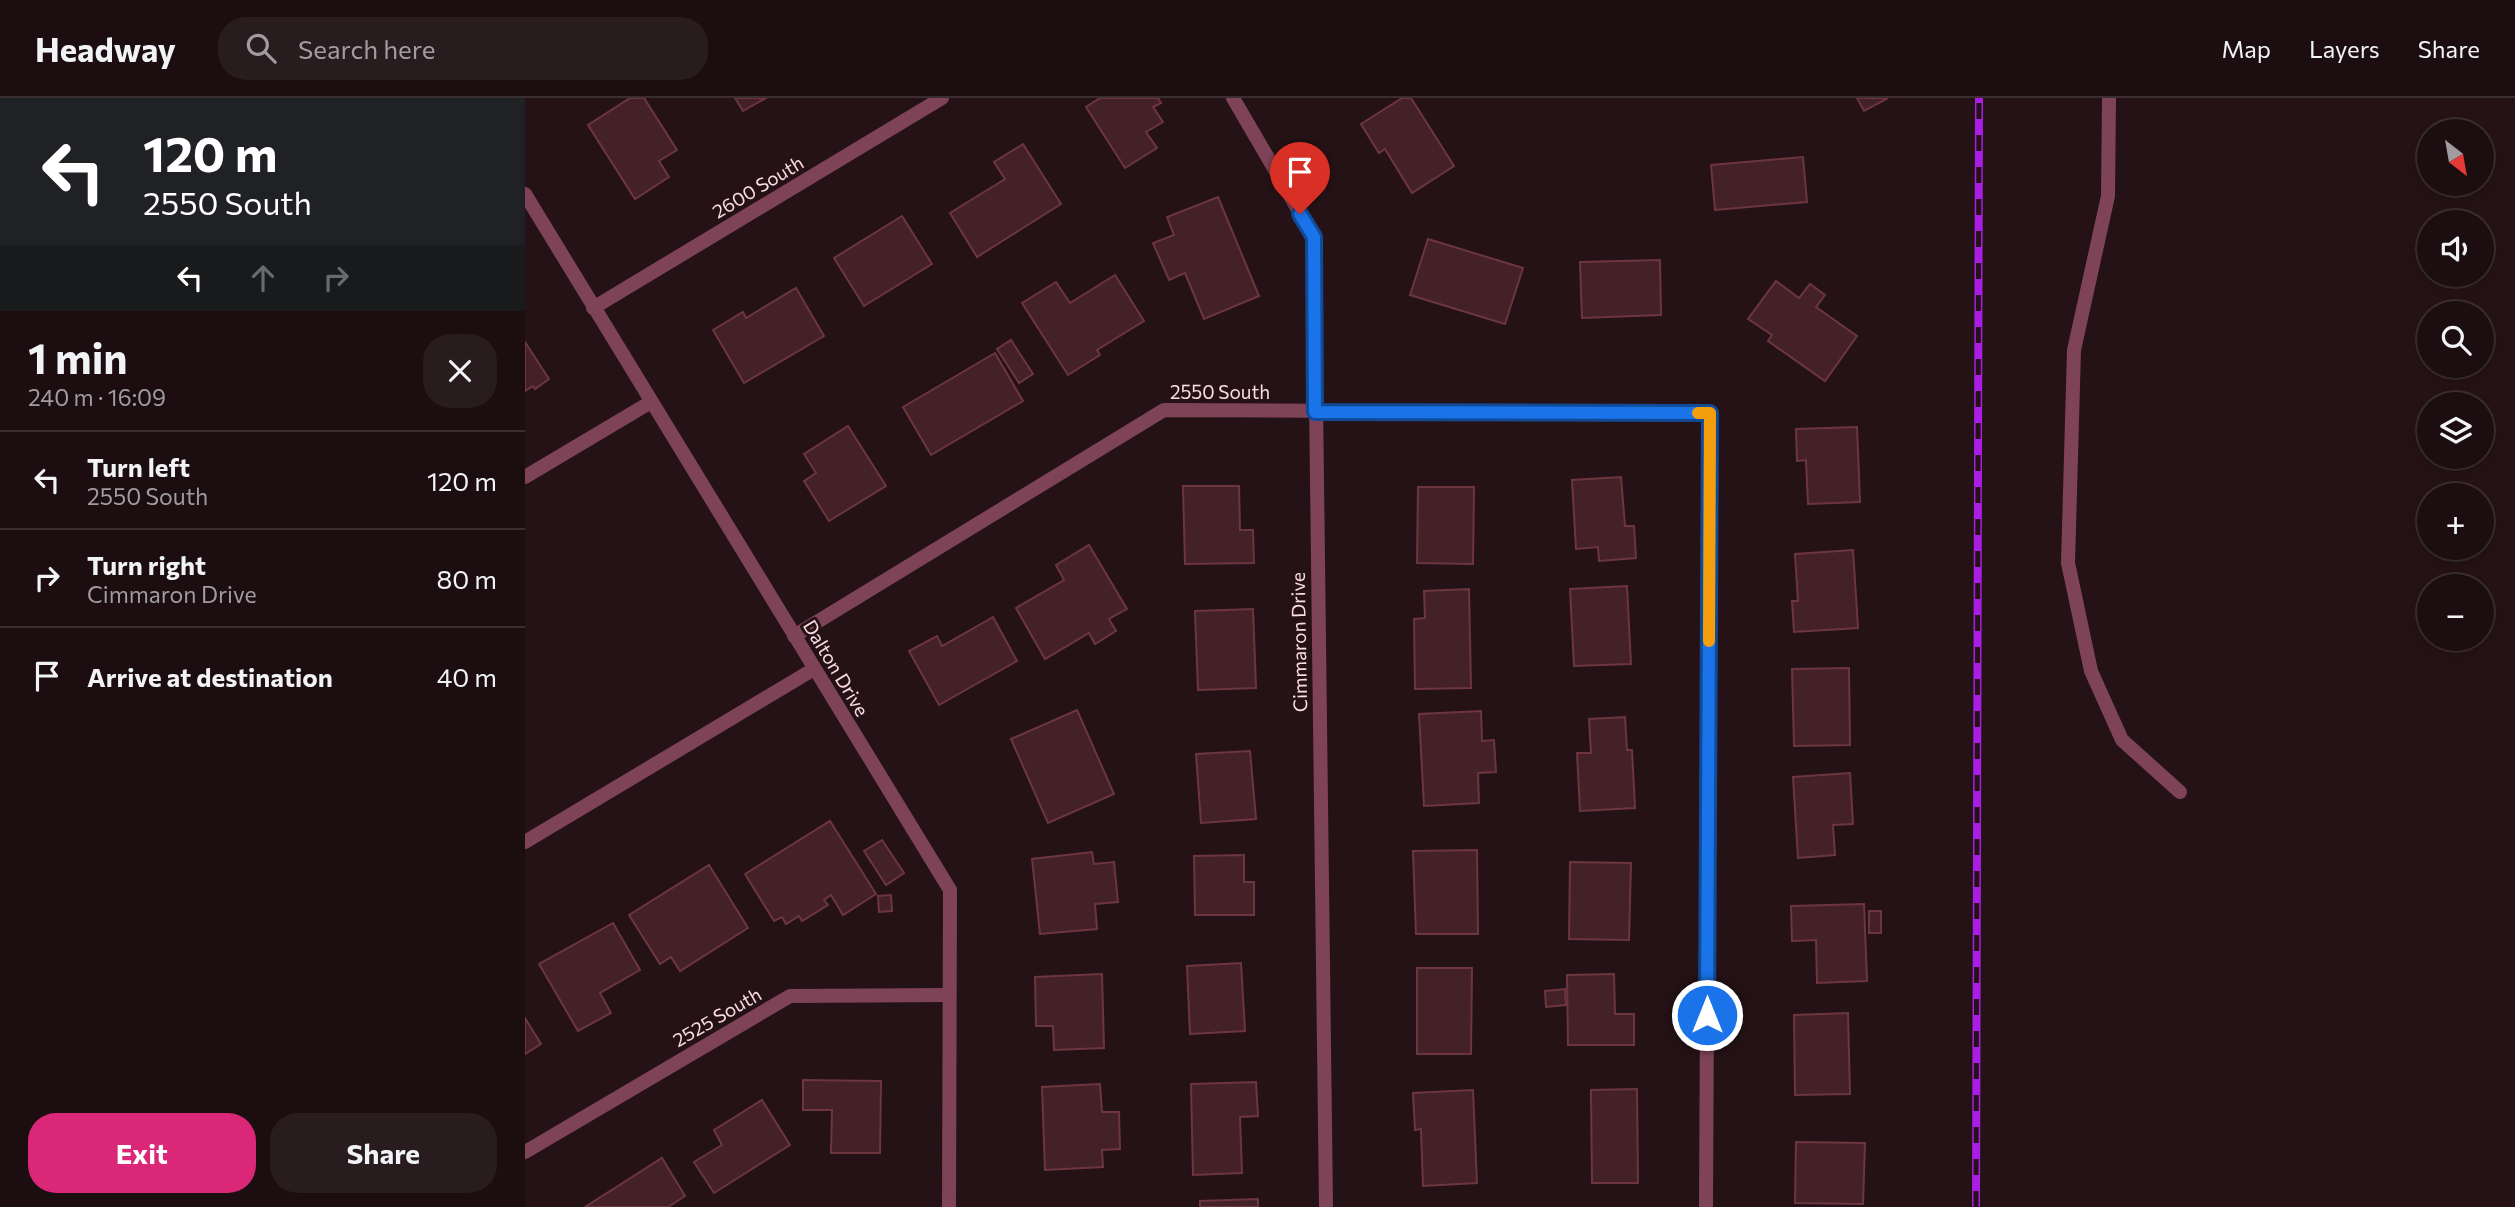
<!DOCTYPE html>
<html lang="en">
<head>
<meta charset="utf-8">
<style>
  :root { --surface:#1c0e10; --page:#291c1e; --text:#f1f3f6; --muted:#a09c9f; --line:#3a2e30; --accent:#db2777 }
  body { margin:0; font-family:Commissioner,sans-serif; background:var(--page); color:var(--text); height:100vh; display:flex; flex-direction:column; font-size:26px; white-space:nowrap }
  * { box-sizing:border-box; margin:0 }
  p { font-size:23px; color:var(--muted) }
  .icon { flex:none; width:38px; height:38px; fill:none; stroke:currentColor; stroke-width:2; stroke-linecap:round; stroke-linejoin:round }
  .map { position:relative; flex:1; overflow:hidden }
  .details { display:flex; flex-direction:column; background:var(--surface); width:525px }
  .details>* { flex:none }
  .banner { background:#202124; color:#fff; overflow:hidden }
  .needle { width:46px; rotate:149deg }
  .buttons { position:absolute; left:1892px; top:21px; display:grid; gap:14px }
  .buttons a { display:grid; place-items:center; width:77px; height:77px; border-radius:50%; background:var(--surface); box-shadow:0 4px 10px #0003,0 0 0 2px var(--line); font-size:35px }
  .pin { position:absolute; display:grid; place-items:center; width:60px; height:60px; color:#fff; margin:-72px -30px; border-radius:50% 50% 50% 0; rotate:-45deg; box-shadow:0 0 7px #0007 }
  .pin .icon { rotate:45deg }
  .me { position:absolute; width:77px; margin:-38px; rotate:0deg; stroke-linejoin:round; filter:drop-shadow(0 0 5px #0008) }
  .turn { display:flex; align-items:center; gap:24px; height:147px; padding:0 28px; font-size:32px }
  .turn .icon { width:91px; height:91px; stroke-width:2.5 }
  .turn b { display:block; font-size:49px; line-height:60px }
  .lanes { display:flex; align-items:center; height:66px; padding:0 28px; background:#0003; justify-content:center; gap:35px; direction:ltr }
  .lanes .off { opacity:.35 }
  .round { display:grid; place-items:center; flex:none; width:74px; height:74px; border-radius:28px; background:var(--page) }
  .overview { display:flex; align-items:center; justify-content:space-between; height:119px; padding:0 28px }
  h1 { font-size:42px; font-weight:700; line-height:52px }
  .button { display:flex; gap:14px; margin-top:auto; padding:14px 28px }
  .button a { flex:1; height:80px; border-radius:28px; background:var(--accent); color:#fff; font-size:28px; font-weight:700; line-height:80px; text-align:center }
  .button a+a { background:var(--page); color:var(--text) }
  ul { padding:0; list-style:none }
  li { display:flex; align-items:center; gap:21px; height:98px; padding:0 28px; border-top:2px solid var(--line) }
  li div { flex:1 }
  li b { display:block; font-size:26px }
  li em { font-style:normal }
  header { display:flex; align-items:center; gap:42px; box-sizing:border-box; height:98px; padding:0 35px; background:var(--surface); border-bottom:2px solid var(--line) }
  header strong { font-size:33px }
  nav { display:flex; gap:38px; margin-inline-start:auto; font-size:24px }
  .search { width:490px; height:63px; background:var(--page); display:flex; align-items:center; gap:18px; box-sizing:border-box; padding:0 24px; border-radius:28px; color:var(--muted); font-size:26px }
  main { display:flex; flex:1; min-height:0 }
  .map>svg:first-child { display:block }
</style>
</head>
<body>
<header>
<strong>Headway</strong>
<div class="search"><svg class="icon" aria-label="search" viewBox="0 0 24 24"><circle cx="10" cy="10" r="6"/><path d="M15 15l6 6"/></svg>Search here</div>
<nav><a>Map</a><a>Layers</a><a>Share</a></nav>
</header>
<main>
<section class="details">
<div class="banner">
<div class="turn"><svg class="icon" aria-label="left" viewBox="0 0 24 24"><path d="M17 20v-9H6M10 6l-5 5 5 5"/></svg><div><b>120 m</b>2550 South</div></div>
<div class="lanes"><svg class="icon" aria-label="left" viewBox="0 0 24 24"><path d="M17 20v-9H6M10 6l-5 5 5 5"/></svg><svg class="icon off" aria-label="ahead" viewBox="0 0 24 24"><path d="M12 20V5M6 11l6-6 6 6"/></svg><svg class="icon off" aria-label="right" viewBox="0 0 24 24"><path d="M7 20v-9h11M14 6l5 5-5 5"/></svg></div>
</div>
<div class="overview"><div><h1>1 min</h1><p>240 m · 16:09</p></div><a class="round"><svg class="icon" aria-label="close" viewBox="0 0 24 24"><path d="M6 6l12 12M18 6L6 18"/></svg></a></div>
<ul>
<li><svg class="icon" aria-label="left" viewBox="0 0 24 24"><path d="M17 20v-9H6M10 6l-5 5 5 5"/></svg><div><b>Turn left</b><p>2550 South</p></div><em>120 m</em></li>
<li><svg class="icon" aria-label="right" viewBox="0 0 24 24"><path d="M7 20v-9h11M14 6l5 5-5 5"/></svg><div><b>Turn right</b><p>Cimmaron Drive</p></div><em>80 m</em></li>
<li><svg class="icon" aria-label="arrive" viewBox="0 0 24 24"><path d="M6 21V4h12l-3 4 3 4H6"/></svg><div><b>Arrive at destination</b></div><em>40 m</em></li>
</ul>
<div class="button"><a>Exit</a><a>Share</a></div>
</section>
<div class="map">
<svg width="1990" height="1109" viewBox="0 0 1990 1109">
  <rect width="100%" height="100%" fill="#251216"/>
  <g fill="#442027" stroke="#6d3540" stroke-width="2">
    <path d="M105,0H119L152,52L134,63L144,79L110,101L63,27Z"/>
    <path d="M210,0H241L218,13Z"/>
    <path d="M575,0H633L636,5L628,9L638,24L621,34L632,50L600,70L561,9Z"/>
    <path d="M877,0H886L929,68L887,95L860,51L854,55L836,26Z"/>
    <path d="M1332,0H1363L1339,13Z"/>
    <path d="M498,46L536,106L452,159L425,115L480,81L469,64Z"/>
    <path d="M1278,59L1282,104L1190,112L1186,67Z"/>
    <path d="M693,99L734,198L679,221L660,175L644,182L628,145L649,137L642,119Z"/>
    <path d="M377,118L407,166L339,208L309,160Z"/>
    <path d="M903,141L998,170L980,226L885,197Z"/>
    <path d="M1135,162L1136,217L1057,220L1055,164Z"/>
    <path d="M590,177L619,223L572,252L575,257L543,277L497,205L531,184L545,205Z"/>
    <path d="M1251,183L1274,200L1285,186L1300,197L1291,209L1332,238L1300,283L1243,243L1247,237L1223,221Z"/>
    <path d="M271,190L299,238L219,285L188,232L218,214L221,220Z"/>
    <path d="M486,242L508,276L494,285L472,251Z"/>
    <path d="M0,244L24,281L10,291L8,288L0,293Z"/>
    <path d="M470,255L498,303L406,357L378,309Z"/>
    <path d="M323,328L361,388L304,423L279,383L291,375L279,356Z"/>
    <path d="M1332,329L1335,404L1283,406L1281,362L1272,363L1271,331Z"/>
    <path d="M1096,379L1100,428H1109L1111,460L1074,463L1073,449L1051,451L1047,382Z"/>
    <path d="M658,388H714L715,432H728L729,465L660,466Z"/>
    <path d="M893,389H949L948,466L892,465Z"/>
    <path d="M564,447L602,511L584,521L591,533L570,546L564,535L520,561L491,510L539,482L531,467Z"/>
    <path d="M1328,452L1333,530L1269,534L1267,503H1273L1270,456Z"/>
    <path d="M1102,488L1106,566L1049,568L1045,491Z"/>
    <path d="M944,491L946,590L890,591L889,521L900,520L899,493Z"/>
    <path d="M728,511L731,590L673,592L670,513Z"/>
    <path d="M468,519L492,563L414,607L384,553L412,538L417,548Z"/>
    <path d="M1324,570L1325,647L1269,648L1267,571Z"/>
    <path d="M552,612L589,696L523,725L486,641Z"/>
    <path d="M956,613L957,643L969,642L971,674L953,675L954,705L899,708L894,616Z"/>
    <path d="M1100,619L1102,652H1107L1110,710L1055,713L1052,655H1066L1064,621Z"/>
    <path d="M725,653L731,721L676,725L671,656Z"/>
    <path d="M1325,675L1328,726L1308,727L1310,757L1273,760L1268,679Z"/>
    <path d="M305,723L351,796L318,817L306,797L299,802L303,807L277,823L274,818L261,826L257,819L249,823L220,776Z"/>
    <path d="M357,742L379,775L361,787L339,753Z"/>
    <path d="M952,752L953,836H891L888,753Z"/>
    <path d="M567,754L569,766L589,764L593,804L570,806L572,831L515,836L507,761Z"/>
    <path d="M719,757V784H729V817H670L669,758Z"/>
    <path d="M1045,764L1106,765L1104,842L1044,841Z"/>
    <path d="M184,767L223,830L155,873L146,859L135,866L104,817Z"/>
    <path d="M366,797L367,813L354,814L353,798Z"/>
    <path d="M1339,806L1342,883L1292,885L1291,842L1267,843L1266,808Z"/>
    <rect x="1344" y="813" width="12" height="22"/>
    <path d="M88,825L115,872L75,895L86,915L53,933L14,866Z"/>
    <path d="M716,865L720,933L665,936L662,868Z"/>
    <path d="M892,870H947L946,956H892Z"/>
    <path d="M577,876L579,950L529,952L528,928H511L510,879Z"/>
    <path d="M1089,876L1090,916H1109V947H1043L1042,877Z"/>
    <path d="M1040,891L1041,907L1021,909L1020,893Z"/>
    <path d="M1323,915L1325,996L1270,997L1269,917Z"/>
    <path d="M0,920L16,946L0,956Z"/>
    <path d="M278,982L356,983L355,1055H306L307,1012H278Z"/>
    <path d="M731,984L733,1018L715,1019L717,1075L668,1077L666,986Z"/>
    <path d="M575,986L577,1014H594L595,1051L577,1052L578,1069L520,1072L517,989Z"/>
    <path d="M1112,991L1113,1085H1067L1066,992Z"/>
    <path d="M948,992L952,1085L898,1088L896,1031L890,1032L888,995Z"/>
    <path d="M237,1002L265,1047L189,1095L169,1064L197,1047L189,1032Z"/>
    <path d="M1271,1044L1340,1045L1338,1106L1270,1105Z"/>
    <path d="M137,1060L160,1098L143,1109H60Z"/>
    <path d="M733,1101V1109H675V1103Z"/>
  </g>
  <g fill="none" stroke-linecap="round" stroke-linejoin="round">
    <g stroke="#7f4358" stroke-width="14">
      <path d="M1584,0L1583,98L1549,252L1543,465L1566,573L1597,642L1655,694"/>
      <path d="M0,379L126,304"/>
      <path d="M0,744L289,571"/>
    </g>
    <g stroke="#7f4358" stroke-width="14">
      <path d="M708,0L789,139L801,1109"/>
      <path d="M0,96L425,792L424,1109"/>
      <path d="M68,210L417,0"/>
      <path d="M269,538L639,312L1185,315L1181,1109"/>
      <path d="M0,1054L265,898L424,897"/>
    </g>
    <defs>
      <path id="rail" d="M1451,1109L1454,0"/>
    </defs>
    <use href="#rail" stroke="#ab1de4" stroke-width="8"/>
    <use href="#rail" stroke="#251216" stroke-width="5" stroke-dasharray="16" stroke-linecap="butt"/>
  </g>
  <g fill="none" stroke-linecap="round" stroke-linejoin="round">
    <defs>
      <path id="route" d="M775,116L789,139L790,314L1185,315L1182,917"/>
    </defs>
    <use href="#route" stroke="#114b97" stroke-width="18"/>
    <use href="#route" stroke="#1a73e8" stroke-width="12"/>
    <path stroke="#f59e0b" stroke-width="12" d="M1173,315H1185L1184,543"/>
  </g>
  <g text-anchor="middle" stroke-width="6" stroke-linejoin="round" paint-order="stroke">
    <g font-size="19" fill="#fbdbe4" stroke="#251216">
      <text transform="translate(233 89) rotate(-31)" y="7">2600 South</text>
      <text x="695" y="301">2550 South</text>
      <text transform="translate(774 544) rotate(-91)" y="7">Cimmaron Drive</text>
      <text transform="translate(311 570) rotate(59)" y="7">Dalton Drive</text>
      <text transform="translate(192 919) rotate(-30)" y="7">2525 South</text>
    </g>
  </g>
</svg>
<div class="buttons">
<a><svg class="needle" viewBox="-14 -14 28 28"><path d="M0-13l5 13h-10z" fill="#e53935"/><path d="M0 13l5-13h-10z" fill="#a09c9f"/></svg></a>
<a><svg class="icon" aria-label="sound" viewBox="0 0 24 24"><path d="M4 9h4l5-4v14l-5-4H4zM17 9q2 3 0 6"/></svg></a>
<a><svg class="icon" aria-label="search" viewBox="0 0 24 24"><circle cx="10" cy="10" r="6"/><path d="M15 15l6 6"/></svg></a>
<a><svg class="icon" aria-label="layers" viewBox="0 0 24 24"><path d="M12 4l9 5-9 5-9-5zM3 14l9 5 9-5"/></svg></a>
<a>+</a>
<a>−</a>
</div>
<div class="pin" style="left:775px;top:116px;background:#d93025"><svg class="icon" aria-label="arrive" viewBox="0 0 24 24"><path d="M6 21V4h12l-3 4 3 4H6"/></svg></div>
<svg class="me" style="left:1182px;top:917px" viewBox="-20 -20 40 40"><circle r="17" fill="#1a73e8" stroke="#fff" stroke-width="3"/><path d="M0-11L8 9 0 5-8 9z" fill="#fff"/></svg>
</div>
</main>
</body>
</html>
